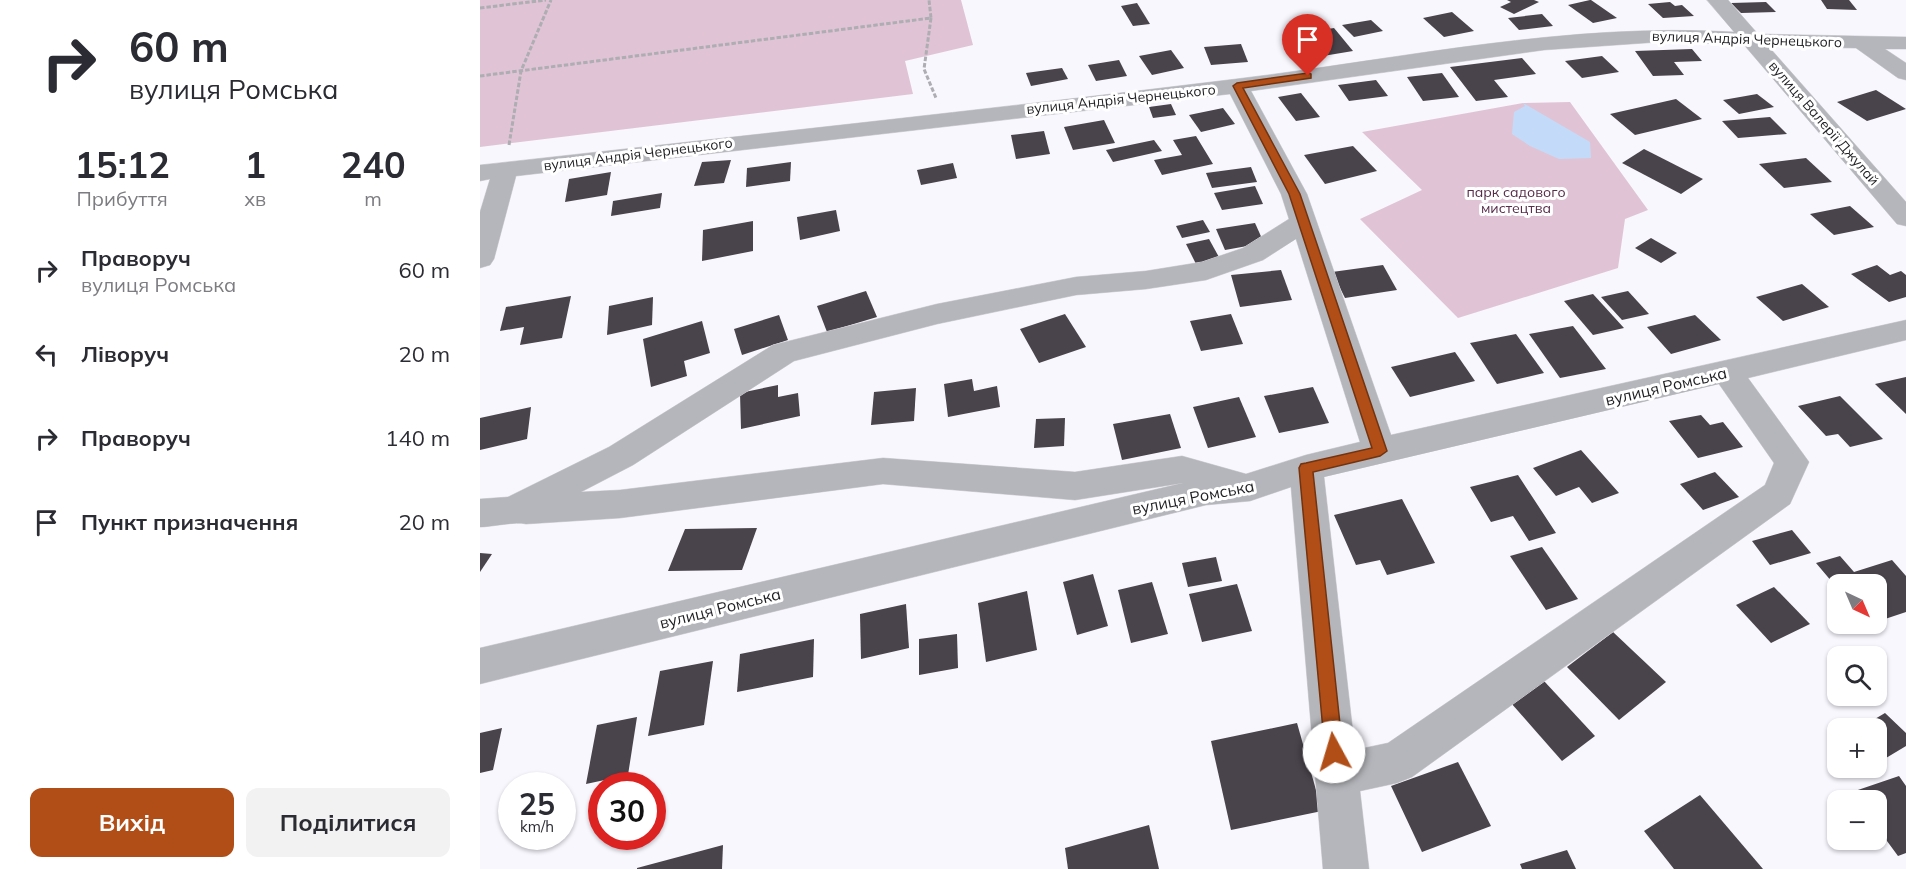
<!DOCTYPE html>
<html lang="uk">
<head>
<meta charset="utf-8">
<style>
  :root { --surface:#fff; --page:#f2f2f3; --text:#2b2b33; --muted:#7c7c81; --accent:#b14e17 }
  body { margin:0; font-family:Mulish,sans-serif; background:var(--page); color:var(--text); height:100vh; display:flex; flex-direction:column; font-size:22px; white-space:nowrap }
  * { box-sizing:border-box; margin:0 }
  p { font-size:20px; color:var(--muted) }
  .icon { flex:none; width:33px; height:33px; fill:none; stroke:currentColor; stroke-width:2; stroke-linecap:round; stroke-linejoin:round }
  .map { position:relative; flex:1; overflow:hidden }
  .panel { display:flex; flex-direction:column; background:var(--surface); width:480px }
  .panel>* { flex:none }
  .top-card { background:#fff; color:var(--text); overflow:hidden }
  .needle { width:39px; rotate:136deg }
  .fabs { position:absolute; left:1347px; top:574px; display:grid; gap:12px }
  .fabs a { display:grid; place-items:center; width:60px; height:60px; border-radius:12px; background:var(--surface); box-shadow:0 2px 4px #0004; font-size:30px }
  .speed { position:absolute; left:18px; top:772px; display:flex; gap:12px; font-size:30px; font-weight:700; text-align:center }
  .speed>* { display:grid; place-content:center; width:78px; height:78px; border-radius:50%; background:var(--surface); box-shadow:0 2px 4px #0004; line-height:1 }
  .speed small { font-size:15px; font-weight:400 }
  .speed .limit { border:9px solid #d22; background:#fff; color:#111 }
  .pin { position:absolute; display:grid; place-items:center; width:51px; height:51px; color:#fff; margin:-62px -26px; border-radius:50% 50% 50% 0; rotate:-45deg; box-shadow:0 0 6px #0007 }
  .pin .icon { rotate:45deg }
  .me { position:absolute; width:66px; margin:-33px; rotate:354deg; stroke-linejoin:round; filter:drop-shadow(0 0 4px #0008) }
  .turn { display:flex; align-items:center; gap:21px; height:126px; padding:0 30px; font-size:27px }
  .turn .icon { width:78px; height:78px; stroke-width:2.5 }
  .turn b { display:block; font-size:42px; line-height:51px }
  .eta { display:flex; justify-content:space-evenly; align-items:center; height:102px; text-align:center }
  .eta b { font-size:36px; font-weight:700; line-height:42px }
  .primary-button { display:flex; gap:12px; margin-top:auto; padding:12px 30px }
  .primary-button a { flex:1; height:69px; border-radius:12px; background:var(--accent); color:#fff; font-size:24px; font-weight:700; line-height:69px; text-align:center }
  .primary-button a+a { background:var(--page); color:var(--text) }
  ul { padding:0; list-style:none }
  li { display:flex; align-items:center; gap:18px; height:84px; padding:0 30px }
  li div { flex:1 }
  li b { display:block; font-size:22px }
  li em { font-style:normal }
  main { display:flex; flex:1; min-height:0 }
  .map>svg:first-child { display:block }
</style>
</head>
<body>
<main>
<section class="panel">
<div class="top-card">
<div class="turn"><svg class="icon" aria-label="right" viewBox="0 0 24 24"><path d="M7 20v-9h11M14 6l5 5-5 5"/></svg><div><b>60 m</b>вулиця Ромська</div></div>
</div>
<div class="eta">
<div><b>15:12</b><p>Прибуття</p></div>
<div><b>1</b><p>хв</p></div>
<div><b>240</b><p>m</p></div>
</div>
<ul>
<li><svg class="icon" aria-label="right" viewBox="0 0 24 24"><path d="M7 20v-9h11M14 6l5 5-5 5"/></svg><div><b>Праворуч</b><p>вулиця Ромська</p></div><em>60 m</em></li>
<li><svg class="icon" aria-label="left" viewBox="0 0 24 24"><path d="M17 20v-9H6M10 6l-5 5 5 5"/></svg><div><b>Ліворуч</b></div><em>20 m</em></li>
<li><svg class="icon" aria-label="right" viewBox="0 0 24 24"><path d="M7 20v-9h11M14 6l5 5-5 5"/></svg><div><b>Праворуч</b></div><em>140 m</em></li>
<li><svg class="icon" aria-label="arrive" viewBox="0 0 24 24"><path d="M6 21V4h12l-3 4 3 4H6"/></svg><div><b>Пункт призначення</b></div><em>20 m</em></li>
</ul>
<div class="primary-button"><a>Вихід</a><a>Поділитися</a></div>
</section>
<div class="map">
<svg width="1426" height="869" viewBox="0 0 1426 869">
  <rect width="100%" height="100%" fill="#f8f7fe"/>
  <g fill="#e0c4d6">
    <path d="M0,0H481L493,45L425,61L433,94L0,147Z"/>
    <path d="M1090,102L1168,210L1145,219L1138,268L978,318L880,219L942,190L882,132L1043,103Z"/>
  </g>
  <path fill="#c3dbf8" d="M1043,103L1110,142L1111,158L1079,159L1050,146L1032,134L1034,112L1045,106Z"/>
  <g fill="#49434b">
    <path d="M1027,0H1054L1059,2L1034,14L1020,7L1031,2Z"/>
    <path d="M1110,0H1111L1137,18L1113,23L1088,5Z"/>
    <path d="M1341,0H1369L1377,10L1347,9Z"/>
    <path d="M1190,2L1195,6L1202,5L1214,16L1183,18L1168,4Z"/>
    <path d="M1286,2L1296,12L1261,13L1251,3Z"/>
    <path d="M657,3L670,24L653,26L641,6Z"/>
    <path d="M972,12L994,31L964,37L943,18Z"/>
    <path d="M1062,14L1073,26L1039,30L1028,18Z"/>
    <path d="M891,20L903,31L874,37L862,25Z"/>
    <path d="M854,28L873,51L843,56L824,33Z"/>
    <path d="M761,44L768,62L731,65L724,47Z"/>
    <path d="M1212,49L1222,61L1194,62L1204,75L1173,76L1155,51Z"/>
    <path d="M691,50L704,68L672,75L659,56Z"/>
    <path d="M1122,56L1139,72L1102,78L1085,61Z"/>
    <path d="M1042,58L1056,74L1014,80L1028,97L996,101L970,67Z"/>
    <path d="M639,60L647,76L616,81L608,65Z"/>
    <path d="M582,68L588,79L551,86L546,73Z"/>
    <path d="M962,73L979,97L943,101L927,77Z"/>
    <path d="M896,80L908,96L869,101L858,85Z"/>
    <path d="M1396,90L1426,109L1387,121L1357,102Z"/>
    <path d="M821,93L840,117L816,121L798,97Z"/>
    <path d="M1277,94L1294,107L1259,114L1243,100Z"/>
    <path d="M1196,99L1222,119L1155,135L1130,114Z"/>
    <path d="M691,104L696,115L673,118L669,107Z"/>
    <path d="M743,108L755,124L721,132L709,115Z"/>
    <path d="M1290,117L1307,134L1258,138L1242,121Z"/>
    <path d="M624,120L635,143L593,150L584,127Z"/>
    <path d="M564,131L570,154L536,159L531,135Z"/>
    <path d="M716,136L733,164L682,175L674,160L702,155L693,140Z"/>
    <path d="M674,140L682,151L633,162L626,150Z"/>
    <path d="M873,146L897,171L845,184L824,155Z"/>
    <path d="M1164,149L1223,179L1201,194L1142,163Z"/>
    <path d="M1326,158L1352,182L1304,188L1279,164Z"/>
    <path d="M251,160L244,183L214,186L222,162Z"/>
    <path d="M311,162L310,181L266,187L267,168Z"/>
    <path d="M473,163L477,178L441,185L437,170Z"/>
    <path d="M771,167L777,182L732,188L726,173Z"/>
    <path d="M131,172L127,195L85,202L89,179Z"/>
    <path d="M775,186L783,204L742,210L734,193Z"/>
    <path d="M182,193L180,208L131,216L133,201Z"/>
    <path d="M1370,206L1394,227L1354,235L1330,214Z"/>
    <path d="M356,210L360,231L320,240L317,217Z"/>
    <path d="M723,220L730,232L702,238L696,226Z"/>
    <path d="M273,221V251L222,261L223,230Z"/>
    <path d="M775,223L784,243L745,250L736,229Z"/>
    <path d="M1171,238L1197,253L1181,263L1155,248Z"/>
    <path d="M729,239L740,259L716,264L706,244Z"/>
    <path d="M903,265L917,290L865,298L852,272Z"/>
    <path d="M1397,265L1410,275L1421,271L1426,275V297L1409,302L1371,274Z"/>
    <path d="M801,270L812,300L760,307L751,275Z"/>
    <path d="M1322,284L1349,307L1303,321L1276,297Z"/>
    <path d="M386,291L397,317L347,332L337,306Z"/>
    <path d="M1148,291L1169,314L1142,320L1121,297Z"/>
    <path d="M1113,294L1144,328L1113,335L1084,301Z"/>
    <path d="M91,296L82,338L40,345L44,327L20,331L26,307Z"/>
    <path d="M173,297L172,325L127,335L129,306Z"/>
    <path d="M585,314L606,347L559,363L540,329Z"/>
    <path d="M751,314L763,344L721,351L710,321Z"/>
    <path d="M299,315L308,340L262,355L254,329Z"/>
    <path d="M1215,315L1241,340L1191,354L1167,327Z"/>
    <path d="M222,321L230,353L204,361L207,376L171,387L163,339Z"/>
    <path d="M1093,326L1126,369L1080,378L1049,334Z"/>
    <path d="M1036,334L1064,373L1017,384L990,343Z"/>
    <path d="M975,352L995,381L930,397L911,367Z"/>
    <path d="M1426,377V414L1395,384Z"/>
    <path d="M492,379L494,391L517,386L520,407L468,417L464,384Z"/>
    <path d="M298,385V397L318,393L320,416L261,429L260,393Z"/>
    <path d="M833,387L849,423L799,433L784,396Z"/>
    <path d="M436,388L434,421L391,425L394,392Z"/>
    <path d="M1360,396L1403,439L1370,447L1358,434L1346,436L1318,406Z"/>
    <path d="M759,397L776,437L728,448L713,407Z"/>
    <path d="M51,407L47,439L0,450V418Z"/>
    <path d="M690,414L701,448L642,460L633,424Z"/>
    <path d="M1221,415L1230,425L1243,422L1263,447L1218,458L1189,421Z"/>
    <path d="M585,418L584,446L554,448L556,419Z"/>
    <path d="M1101,450L1139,493L1112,503L1099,487L1076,496L1053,468Z"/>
    <path d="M1235,472L1259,497L1223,510L1200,484Z"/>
    <path d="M1038,475L1076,533L1049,541L1033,516L1011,522L990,487Z"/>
    <path d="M922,499L955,563L907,575L900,560L876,565L854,515Z"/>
    <path d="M277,528L262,570L188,571L205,529Z"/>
    <path d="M1312,530L1331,553L1290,565L1272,541Z"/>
    <path d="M1062,547L1098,599L1066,610L1030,556Z"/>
    <path d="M0,553L12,554L0,572Z"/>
    <path d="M1360,556L1374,572L1412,560L1426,576V612L1396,622V585H1358V589L1336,563Z"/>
    <path d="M736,557L742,581L708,587L702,563Z"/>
    <path d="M613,574L628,626L597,635L583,582Z"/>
    <path d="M672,582L688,634L651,643L638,590Z"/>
    <path d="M757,584L772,631L722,642L709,594Z"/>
    <path d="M1294,587L1330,624L1291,643L1256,605Z"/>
    <path d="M547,591L557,650L506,662L498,603Z"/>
    <path d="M426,604L429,648L381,659L380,614Z"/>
    <path d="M1133,632L1186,682L1139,720L1087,667Z"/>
    <path d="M477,634L478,668L439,675V639Z"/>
    <path d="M334,639L333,677L257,692L260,654Z"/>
    <path d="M233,661L224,725L168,736L180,671Z"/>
    <path d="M1064,681L1115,736L1082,761L1031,703Z"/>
    <path d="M1405,713L1426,733V746L1396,764V729H1378Z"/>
    <path d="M157,717L148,775L106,784L117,725Z"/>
    <path d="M817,723L842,811L751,830L731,741Z"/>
    <path d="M22,728L13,770L0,773V733Z"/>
    <path d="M978,762L1011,826L942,852L911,786Z"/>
    <path d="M1419,776L1426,786V853L1418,856L1396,826V801H1378L1372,792Z"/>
    <path d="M1220,795L1283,869H1194L1164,831Z"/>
    <path d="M669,825L679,869H588L585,848Z"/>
    <path d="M243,845L242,869H157V868Z"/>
    <path d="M1087,850L1096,869H1042L1040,864Z"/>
  </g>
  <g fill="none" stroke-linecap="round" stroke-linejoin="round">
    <defs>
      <path id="minor" d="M1227,0H1248L1278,34L1426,37V49H1405L1426,63V80L1418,78L1376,48L1289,47L1426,202V226L1417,224L1265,46L1194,41L1064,50L771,91L827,194L911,435L1426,320V340L1268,378L1329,462L1310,504L932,777L917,783L880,791L889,869H843L811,487L770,501L726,505L0,684V648L703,483L595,500L403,484L140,518L46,524C37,521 11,527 0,527V499L28,497L129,447L293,345L457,304L596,277L666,271L722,262L763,248L809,219L801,194L750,94L36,176L14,259L10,265L0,268V212L10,179L0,181V165C252,137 504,110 756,79C921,59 1087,22 1254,32ZM816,239L880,442L826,455L766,474L702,456L595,472L403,458L140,490L101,492L153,465L314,361L457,324L596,295L666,289L726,280L783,260ZM1239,384L1294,463L1285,485L908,743L875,750L844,477Z"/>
    </defs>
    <use href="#minor" stroke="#d5d4db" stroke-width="1"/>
    <g stroke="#aeadb3" stroke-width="3" stroke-dasharray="4.5 2" stroke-linecap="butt">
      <path d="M0,8L66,0"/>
      <path d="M451,18L444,69L456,98"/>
      <path d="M0,76L451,18L449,0"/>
      <path d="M29,145L41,71L71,0"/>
    </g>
    <use href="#minor" fill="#b5b6bb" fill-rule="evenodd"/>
  </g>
  <path fill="#b14e17" stroke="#73330f" stroke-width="1.5" d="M828,73L831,74V78L763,88L820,194L907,451L900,456L833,472L863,752L860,758L854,760L848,758L845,752L819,468L821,464L826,463L892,448L809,194L753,86L757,83Z"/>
  <g text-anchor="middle" stroke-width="6" stroke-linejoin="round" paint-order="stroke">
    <g font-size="14" fill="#1f1e22" stroke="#fff">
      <text transform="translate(1267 39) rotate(2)" y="5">вулиця Андрія Чернецького</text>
      <text transform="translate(641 99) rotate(-6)" y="5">вулиця Андрія Чернецького</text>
      <text transform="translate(1344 123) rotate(49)" y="5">вулиця Валерії Джулай</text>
      <text transform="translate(158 154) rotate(-7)" y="5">вулиця Андрія Чернецького</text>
    </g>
    <g font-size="14" fill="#572b4a" stroke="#fff">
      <text x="1036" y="197">парк садового<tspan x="1036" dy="16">мистецтва</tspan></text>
    </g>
    <g font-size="16" fill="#1f1e22" stroke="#fff">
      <text transform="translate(1186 386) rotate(-13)" y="6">вулиця Ромська</text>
      <text transform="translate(713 497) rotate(-11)" y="6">вулиця Ромська</text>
      <text transform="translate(240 608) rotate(-14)" y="6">вулиця Ромська</text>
    </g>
  </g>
</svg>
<div class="fabs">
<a><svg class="needle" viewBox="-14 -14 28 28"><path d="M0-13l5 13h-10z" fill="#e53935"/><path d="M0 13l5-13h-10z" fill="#7c7c81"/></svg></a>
<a><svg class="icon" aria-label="search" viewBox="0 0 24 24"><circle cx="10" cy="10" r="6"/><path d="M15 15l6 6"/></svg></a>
<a>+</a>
<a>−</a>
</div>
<div class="speed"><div>25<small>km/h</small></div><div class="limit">30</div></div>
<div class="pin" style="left:828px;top:76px;background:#d93025"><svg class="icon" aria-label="arrive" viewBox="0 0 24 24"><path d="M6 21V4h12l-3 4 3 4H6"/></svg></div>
<svg class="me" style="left:854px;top:752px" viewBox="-20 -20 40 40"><circle r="19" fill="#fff"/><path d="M0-13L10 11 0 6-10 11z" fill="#b14e17"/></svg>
</div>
</main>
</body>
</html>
